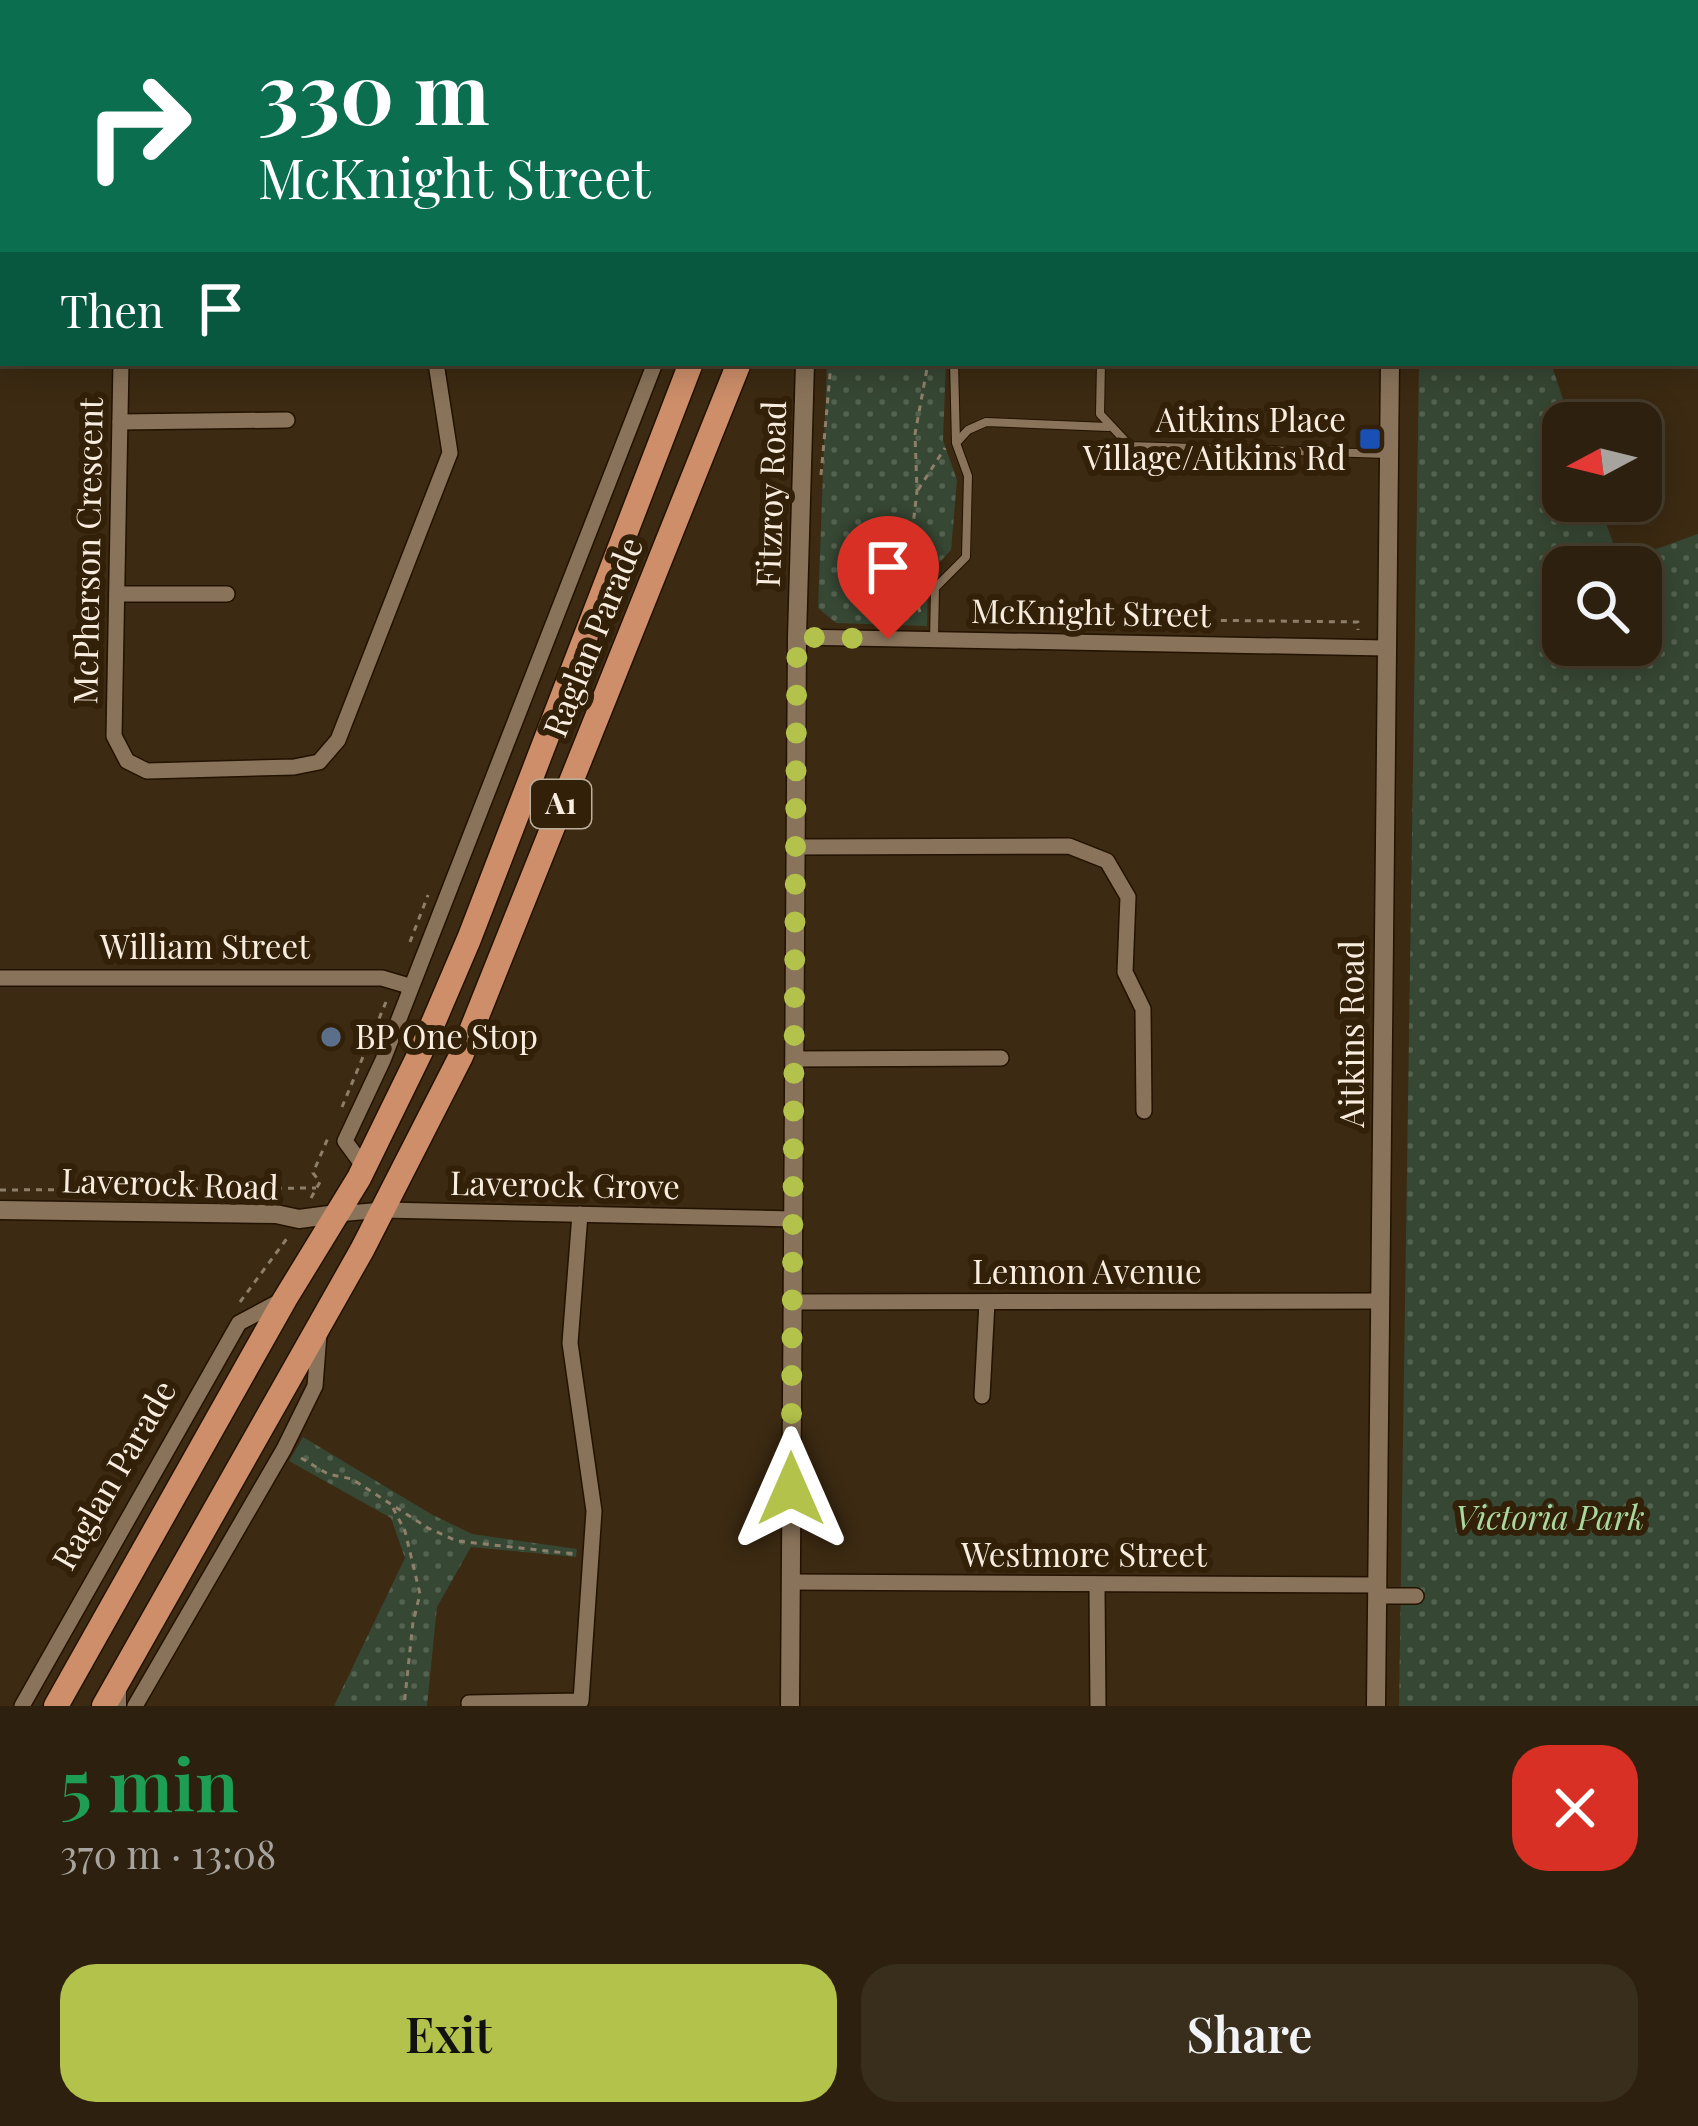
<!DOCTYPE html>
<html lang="en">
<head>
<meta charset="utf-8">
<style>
  :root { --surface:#2d200e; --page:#392d1c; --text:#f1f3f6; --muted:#a7a39e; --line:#483e2e; --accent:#b3c24b }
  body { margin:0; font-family:"Playfair Display",serif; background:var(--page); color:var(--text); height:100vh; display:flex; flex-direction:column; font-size:45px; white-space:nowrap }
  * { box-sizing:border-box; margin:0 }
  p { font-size:39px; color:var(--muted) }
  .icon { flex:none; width:66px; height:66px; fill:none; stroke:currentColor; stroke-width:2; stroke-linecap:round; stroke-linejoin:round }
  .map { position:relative; height:1706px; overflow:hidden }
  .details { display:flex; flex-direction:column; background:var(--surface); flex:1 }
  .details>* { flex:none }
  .banner { position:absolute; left:0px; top:0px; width:1698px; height:366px; box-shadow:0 6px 30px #0003,0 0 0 3px var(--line); background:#0b6e4f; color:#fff; overflow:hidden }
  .needle { width:78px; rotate:263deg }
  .controls { position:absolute; left:1542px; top:402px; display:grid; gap:24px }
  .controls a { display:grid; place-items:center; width:120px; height:120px; border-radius:24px; background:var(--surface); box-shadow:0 6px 30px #0003,0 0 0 3px var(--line); font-size:60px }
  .pin { position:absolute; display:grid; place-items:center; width:102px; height:102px; color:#fff; margin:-123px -51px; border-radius:50% 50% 50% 0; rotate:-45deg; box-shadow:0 0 12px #0007 }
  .pin .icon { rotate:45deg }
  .me { position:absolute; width:132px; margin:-66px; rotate:0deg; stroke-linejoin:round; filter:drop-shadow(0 0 9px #0008) }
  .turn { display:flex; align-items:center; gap:42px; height:252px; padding:0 60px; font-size:54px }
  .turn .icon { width:156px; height:156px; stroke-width:2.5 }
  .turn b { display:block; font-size:84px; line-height:102px }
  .then { display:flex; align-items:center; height:114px; padding:0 60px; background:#0003; gap:24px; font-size:45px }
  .round { display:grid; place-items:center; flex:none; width:126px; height:126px; border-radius:36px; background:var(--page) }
  .headline { display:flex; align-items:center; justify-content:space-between; height:204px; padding:0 60px }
  h1 { font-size:72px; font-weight:600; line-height:90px; color:#1e9e55 }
  .cta { display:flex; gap:24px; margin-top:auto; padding:24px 60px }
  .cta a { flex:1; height:138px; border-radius:36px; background:var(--accent); color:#111; font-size:48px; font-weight:600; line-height:138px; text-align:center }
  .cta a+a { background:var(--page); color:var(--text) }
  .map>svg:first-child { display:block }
</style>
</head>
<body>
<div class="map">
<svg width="1698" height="1706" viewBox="0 0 1698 1706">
  <defs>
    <pattern id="park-dots" width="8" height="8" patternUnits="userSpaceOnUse" patternTransform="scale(3)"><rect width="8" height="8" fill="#364733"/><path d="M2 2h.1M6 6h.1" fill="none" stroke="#546250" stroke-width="1.8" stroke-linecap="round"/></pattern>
  </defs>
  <rect width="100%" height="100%" fill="#3c2a12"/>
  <g fill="url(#park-dots)" fill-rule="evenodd">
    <path d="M827,363H946L943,440L957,480L951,550L928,575L927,626L836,623L818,608Z"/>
    <path d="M1419,363H1551L1571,423H1563V501H1598L1620,562L1698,534V1706H1399ZM1563,567H1641V645H1563Z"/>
    <path d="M303,1437L431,1514L472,1534L577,1549L576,1557L471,1547L437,1607L427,1706H334L405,1558L391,1518L289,1461Z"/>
  </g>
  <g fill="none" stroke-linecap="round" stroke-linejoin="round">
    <defs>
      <g id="service">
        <path d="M1102,0L1108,3"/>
        <path d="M8,3V0"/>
        <path d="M136,3V0"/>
        <path d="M1101,363L1100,414L1130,446L1387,454"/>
        <path d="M957,442L968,430L986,422L1108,427"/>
        <path d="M934,639L935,588L966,557L968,476L956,443L954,363"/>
        <path d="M122,1689V1706"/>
      </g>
      <g id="minor">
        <path d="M1644,0L1651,3"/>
        <path d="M1695,32L1698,34"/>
        <path d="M121,363L114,736L127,761L147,771L294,767L319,762L338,740L450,453L436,363"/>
        <path d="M120,422L287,420"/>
        <path d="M117,594H227"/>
        <path d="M797,637L1385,648"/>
        <path d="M796,847L1069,846L1107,861L1128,897L1125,972L1143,1009L1144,1111"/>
        <path d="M0,978H382L409,986"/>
        <path d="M794,1059L1001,1058"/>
        <path d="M364,1167L345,1141L383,1060L655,363"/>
        <path d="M337,1214L383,1210L793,1219"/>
        <path d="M793,1302L1381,1301"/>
        <path d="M982,1396L987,1302"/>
        <path d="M791,1582L1377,1585"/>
        <path d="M1097,1587L1098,1706"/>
        <path d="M1377,1596H1416"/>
        <path d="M469,1703L581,1701L594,1511L570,1343L580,1214"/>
        <path d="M22,1706L239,1323L282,1300"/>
        <path d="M135,1706L284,1449L315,1386L319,1334"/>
      </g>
      <g id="tertiary">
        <path d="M908,3L910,0"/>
        <path d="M1400,3L1401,0"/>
        <path d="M0,140H3"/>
        <path d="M0,1210L276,1214L299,1219L337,1214"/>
        <path d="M790,1706L797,637L805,363"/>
        <path d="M1376,1706L1390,363"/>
      </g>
      <g id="trunk">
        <path d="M815,3L816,0"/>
        <path d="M863,3L864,0"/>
        <path d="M56,1706L285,1299L359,1178L422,1049L469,939L691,363"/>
        <path d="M104,1706L362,1250L461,1056L739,363"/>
      </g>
    </defs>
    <use href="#service" stroke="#231200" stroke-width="10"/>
    <use href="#minor" stroke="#231200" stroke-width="18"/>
    <use href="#tertiary" stroke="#231200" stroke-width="21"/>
    <use href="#trunk" stroke="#231200" stroke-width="27"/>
    <g stroke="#8e7f6b" stroke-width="3" stroke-dasharray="6 6" stroke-linecap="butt">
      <path d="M778,3L779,0"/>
      <path d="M929,3L931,0"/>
      <path d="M821,475L831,363"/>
      <path d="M918,490L945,448"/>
      <path d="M920,612L907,577L917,491L915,434L928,363"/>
      <path d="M1175,628L1189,620L1358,622V630"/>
      <path d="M410,942L428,895"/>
      <path d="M342,1107L386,1002"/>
      <path d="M0,1190L316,1188"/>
      <path d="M311,1198L320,1182L313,1173L328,1138"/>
      <path d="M240,1302L288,1237"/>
      <path d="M301,1458L328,1474L352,1479L428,1528L457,1541L575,1554"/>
      <path d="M393,1508L405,1531L420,1594L413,1622L404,1706"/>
    </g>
    <use href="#service" stroke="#89735a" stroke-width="8"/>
    <use href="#minor" stroke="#89735a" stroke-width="15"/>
    <use href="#tertiary" stroke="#89735a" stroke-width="18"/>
    <use href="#trunk" stroke="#cd8e69" stroke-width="24"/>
  </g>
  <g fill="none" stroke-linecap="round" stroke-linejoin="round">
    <path stroke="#b3c24b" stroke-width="21" stroke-dasharray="0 37.8" d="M791,1489L797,637L888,639"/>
  </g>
  <rect fill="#1a4fb4" stroke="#322008" stroke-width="4.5" x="1358" y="427" width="24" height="24" rx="6"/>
  <circle fill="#5c6f8a" stroke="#322008" stroke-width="4.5" cx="331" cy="1037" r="12"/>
  <g text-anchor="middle" stroke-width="12" stroke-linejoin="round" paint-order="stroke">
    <rect fill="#322008" stroke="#bdb09e" stroke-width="3" x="531" y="780" width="60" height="48" rx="9"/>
    <g font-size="30" font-weight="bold" fill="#f9eddf">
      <text x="561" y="814">A1</text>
    </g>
    <g font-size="33" fill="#f9eddf" stroke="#322008" text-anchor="end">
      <text x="1346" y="432">Aitkins Place<tspan x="1346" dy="38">Village/Aitkins Rd</tspan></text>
      <text x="355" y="1049" text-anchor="start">BP One Stop</text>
    </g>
    <g font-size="33" fill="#f9eddf" stroke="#322008">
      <text transform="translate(771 494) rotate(-88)" y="12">Fitzroy Road</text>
      <text transform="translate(88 551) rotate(-89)" y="12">McPherson Crescent</text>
      <text transform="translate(1091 613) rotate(1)" y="12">McKnight Street</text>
      <text transform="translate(593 637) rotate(-68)" y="12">Raglan Parade</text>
      <text x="205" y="959">William Street</text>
      <text transform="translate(1352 1034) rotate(-90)" y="12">Aitkins Road</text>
      <text transform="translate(170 1184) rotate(2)" y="12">Laverock Road</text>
      <text transform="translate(565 1185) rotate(1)" y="12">Laverock Grove</text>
      <text x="1087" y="1284">Lennon Avenue</text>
      <text transform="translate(114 1475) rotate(-60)" y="12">Raglan Parade</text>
      <text x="1084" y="1567">Westmore Street</text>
    </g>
    <g font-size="33" font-style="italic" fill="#aad99f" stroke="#322008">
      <text x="1550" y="1530">Victoria Park</text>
    </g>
  </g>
</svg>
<div class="controls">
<a><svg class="needle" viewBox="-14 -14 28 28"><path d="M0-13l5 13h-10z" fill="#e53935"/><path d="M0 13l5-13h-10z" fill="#a7a39e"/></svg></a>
<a><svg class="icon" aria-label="search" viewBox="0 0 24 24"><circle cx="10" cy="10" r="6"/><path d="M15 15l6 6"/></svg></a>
</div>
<div class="pin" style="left:888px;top:639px;background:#d93025"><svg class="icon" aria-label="arrive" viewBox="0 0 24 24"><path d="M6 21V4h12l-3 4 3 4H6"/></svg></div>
<svg class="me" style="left:791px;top:1489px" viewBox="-20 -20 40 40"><path d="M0-17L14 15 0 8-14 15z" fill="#b3c24b" stroke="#fff" stroke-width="4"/></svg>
<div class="banner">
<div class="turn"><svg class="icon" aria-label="right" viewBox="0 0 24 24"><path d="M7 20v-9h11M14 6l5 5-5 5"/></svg><div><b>330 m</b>McKnight Street</div></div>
<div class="then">Then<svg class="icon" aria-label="arrive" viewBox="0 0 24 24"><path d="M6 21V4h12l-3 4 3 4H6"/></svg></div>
</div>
</div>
<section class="details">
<div class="headline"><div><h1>5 min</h1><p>370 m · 13:08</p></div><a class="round" style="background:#d93025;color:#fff"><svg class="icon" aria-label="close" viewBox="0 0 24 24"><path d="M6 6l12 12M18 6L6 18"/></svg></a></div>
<div class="cta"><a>Exit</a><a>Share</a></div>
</section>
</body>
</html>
